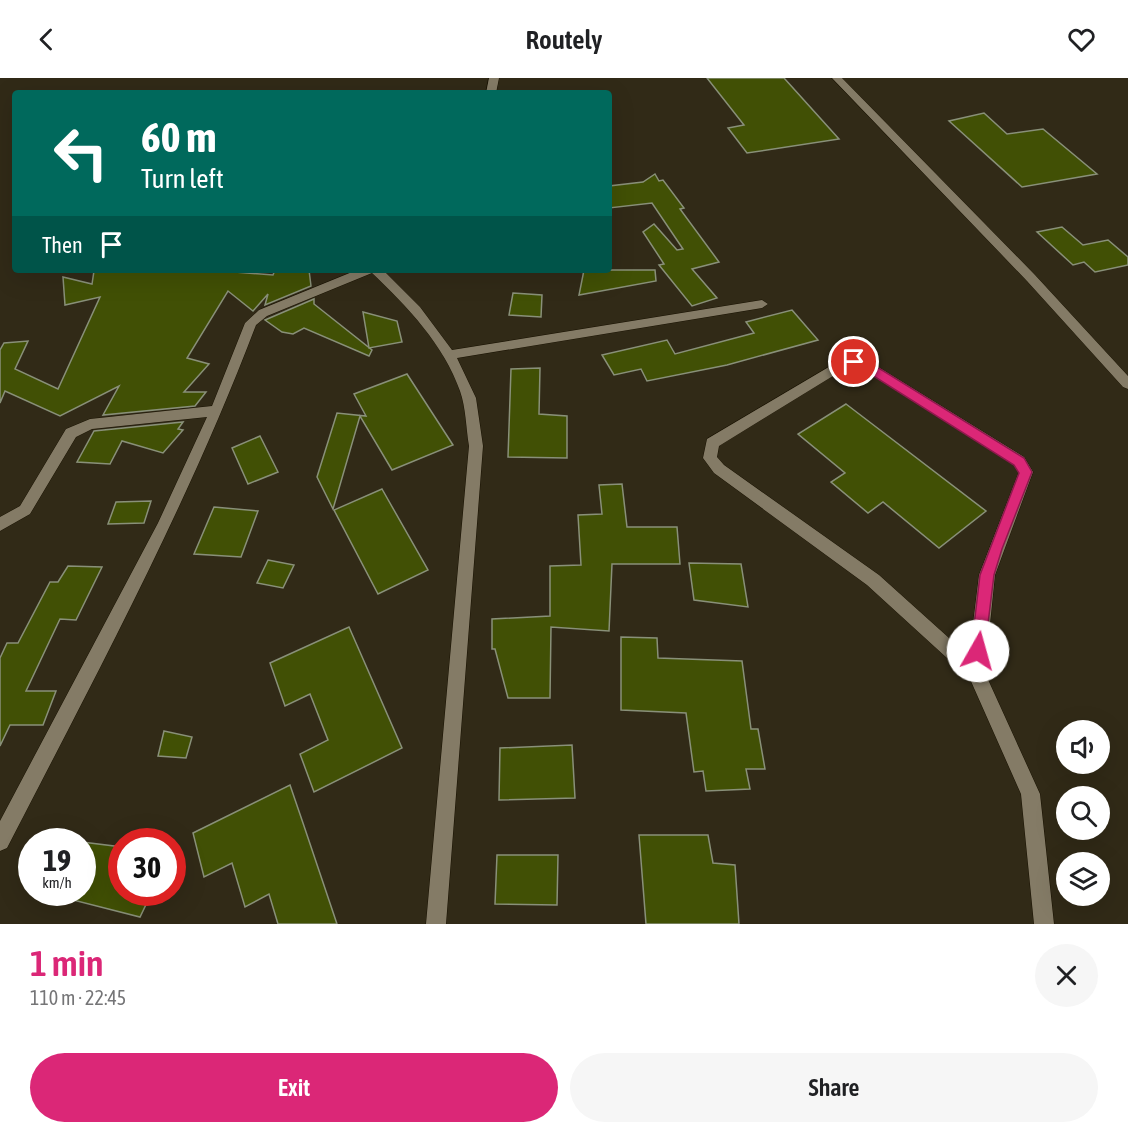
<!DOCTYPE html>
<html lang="en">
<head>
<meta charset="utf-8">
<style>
  :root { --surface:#fff; --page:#f6f6f6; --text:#202124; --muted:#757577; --accent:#db2777 }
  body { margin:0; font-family:"Asap Condensed",sans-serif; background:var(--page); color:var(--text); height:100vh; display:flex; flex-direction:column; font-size:22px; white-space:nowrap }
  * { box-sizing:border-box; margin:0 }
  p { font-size:20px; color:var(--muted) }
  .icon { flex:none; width:33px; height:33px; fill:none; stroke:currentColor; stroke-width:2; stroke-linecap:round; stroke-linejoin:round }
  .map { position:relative; height:846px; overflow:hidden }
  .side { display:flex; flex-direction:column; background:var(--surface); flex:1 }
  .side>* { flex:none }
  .hud { position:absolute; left:12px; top:12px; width:600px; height:183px; border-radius:6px; box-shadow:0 6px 24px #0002; background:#00695c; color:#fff; overflow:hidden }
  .fabs { position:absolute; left:1056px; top:642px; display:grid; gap:12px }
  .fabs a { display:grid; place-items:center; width:54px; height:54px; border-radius:50%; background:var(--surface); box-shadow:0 6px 24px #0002; font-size:30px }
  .speed { position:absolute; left:18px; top:750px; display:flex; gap:12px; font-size:30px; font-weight:700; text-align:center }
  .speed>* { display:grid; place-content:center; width:78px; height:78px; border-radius:50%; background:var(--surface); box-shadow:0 6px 24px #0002; line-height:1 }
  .speed small { font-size:15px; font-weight:400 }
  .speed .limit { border:9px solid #d22; background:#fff; color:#111 }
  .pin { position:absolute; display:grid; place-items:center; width:51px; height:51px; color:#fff; margin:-26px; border:3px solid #fff; border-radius:50%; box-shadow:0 2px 6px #0007 }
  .me { position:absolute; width:66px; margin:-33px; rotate:7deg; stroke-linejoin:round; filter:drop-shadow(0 0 4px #0008) }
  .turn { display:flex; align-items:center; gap:21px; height:126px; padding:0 30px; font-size:27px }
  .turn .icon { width:78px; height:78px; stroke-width:2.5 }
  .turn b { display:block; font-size:42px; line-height:51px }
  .then { display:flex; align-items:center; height:57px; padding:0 30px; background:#0003; gap:12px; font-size:22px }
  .round { display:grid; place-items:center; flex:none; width:63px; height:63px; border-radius:32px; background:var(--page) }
  .head { display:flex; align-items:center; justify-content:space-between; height:102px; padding:0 30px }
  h1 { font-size:36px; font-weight:600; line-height:45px; color:var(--accent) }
  .primary-button { display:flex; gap:12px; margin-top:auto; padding:12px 30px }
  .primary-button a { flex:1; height:69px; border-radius:36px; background:var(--accent); color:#fff; font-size:24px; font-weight:600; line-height:69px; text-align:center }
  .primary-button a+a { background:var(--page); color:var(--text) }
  header { display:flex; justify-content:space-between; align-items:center; height:78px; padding:0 30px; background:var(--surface); font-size:27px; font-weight:600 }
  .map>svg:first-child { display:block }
</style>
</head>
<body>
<header><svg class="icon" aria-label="back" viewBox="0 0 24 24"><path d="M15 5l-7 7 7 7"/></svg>Routely<svg class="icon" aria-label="heart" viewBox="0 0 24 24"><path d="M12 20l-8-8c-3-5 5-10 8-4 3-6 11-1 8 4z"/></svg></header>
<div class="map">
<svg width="1128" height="846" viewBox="0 0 1128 846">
  <rect width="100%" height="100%" fill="#312a17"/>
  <g fill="#415005" stroke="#899079" stroke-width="1.5">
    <path d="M707,0H784L839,61L747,75L728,50L744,47Z"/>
    <path d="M984,35L1007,56L1043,51L1097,96L1022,109L949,43Z"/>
    <path d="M655,96L659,103L663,102L684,130L680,131L719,184L692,191L717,220L692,228L659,187L664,186L643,154L654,146L677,172L683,171L652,125L609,130V108L643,104Z"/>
    <path d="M1062,149L1083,167L1108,162L1128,179V187L1095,194L1084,184L1073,187L1037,154Z"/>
    <path d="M105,192H210L273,197L275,192H309L311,208L265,227L268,216L253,233L228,213L187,280L209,286L184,314H206L195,328L103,337L119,308L60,338L5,313L0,325V272L4,265L28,263L15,291L58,311L100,219L65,227L63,199L92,206L94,193Z"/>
    <path d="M584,192H655L656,203L579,217Z"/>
    <path d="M513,215L542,217L541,239L509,237Z"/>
    <path d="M314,221V226L372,272L369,278L304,250L293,256L282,254L265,242Z"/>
    <path d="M792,232L818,262L727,287L647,303L641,291L614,297L602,277L667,262L675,276L754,255L746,244Z"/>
    <path d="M363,234L397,243L402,264L369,270Z"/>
    <path d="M540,290L539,336L567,338V380L508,379L511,291Z"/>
    <path d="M407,296L453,367L392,392L360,338L333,431L317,399L337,335L366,338L354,316Z"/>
    <path d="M846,326L986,433L939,470L883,424L868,435L831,404L845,395L798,356Z"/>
    <path d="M183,344L178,351L183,352L163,375L122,363L110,386L77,384L94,353Z"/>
    <path d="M260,358L278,394L248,406L232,370Z"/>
    <path d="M622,406L627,449H677L680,486H612L609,553L551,549L550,620H508L495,571H492V541L550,538V488L581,487L578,437L602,436L599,407Z"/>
    <path d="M382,411L428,492L378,516L334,432Z"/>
    <path d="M151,423L144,445L108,446L116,424Z"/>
    <path d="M214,429L258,433L241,479L194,476Z"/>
    <path d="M268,482L294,487L283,510L257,505Z"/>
    <path d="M689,485L741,486L748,529L694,522Z"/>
    <path d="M68,488L102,489L76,542L60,541L26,613H56L43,647H10L0,668V580L7,565H18L50,504H58Z"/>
    <path d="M349,549L402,670L314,714L300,676L328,662L310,616L285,628L270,585Z"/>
    <path d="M621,559L657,560L658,580L742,583L751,651H758L765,691H746L750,711L706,713L703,693L694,694L686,635L621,632Z"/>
    <path d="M164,653L192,659L186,680L158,678Z"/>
    <path d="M572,667L575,720L499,722L500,670Z"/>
    <path d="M290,707L304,748L337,846H278L269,816L245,829L232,785L204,799L193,755Z"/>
    <path d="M639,757H708L713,785L735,787L739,846H646Z"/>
    <path d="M82,764L122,769V814H152L140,839L73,822L74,814H82Z"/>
    <path d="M497,777H558L557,827L495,826Z"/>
  </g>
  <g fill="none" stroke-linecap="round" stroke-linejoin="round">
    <defs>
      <g id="minor">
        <path d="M489,0H499L496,15H486Z"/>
        <path d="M832,0H842L1035,197L1128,298V311L1123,309L1027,203Z"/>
        <path d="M357,192H383L420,229L452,272L762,222L768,226L762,230L457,280L476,320L483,368L446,846H426L469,368C466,350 466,330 460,313C444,267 407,228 372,195L267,238L256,247C187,429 96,597 7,770L0,773V743L158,445L207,339L92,351L76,359L30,436L0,453V439L20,428L66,351L90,341L212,328L245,245L259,232Z"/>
        <path d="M844,280L870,284L1024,379L1033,394L995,497L985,595L1040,716L1054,846H1034L1021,716L970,601L867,507L714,395L703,380L707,361ZM846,290L862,291L1014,387L1019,394L979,497L969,578L879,497L724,387L717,379L719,368Z"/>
      </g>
    </defs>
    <use href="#minor" stroke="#191202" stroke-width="1"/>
    <use href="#minor" fill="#847b66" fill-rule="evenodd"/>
  </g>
  <path fill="#db2777" stroke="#8e194d" stroke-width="1.5" d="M854,280L869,284L1024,380L1032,394L1002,471L994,497L984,578L978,580L973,578L971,573L980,497L1019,395L1014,387L861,290L850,287V281Z"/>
</svg>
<div class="fabs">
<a><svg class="icon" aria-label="sound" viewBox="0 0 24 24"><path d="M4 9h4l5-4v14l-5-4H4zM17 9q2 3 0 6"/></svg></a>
<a><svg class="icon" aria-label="search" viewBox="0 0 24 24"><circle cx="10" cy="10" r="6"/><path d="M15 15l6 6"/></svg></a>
<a><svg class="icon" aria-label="layers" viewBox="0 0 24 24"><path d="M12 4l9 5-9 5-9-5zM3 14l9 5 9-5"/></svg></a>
</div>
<div class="speed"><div>19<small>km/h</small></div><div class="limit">30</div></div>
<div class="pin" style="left:854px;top:284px;background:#d93025"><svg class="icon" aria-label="arrive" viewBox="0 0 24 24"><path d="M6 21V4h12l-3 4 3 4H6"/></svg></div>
<svg class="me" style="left:978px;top:573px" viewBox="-20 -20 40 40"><circle r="19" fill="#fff"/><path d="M0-13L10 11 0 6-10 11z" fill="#db2777"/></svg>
<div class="hud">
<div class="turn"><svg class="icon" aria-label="left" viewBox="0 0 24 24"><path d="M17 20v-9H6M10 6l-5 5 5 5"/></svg><div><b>60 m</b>Turn left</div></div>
<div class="then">Then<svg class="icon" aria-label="arrive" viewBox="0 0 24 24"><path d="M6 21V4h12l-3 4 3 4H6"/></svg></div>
</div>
</div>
<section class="side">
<div class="head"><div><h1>1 min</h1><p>110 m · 22:45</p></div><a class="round"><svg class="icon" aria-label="close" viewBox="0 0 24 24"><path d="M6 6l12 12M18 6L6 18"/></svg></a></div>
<div class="primary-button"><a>Exit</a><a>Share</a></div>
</section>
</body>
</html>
